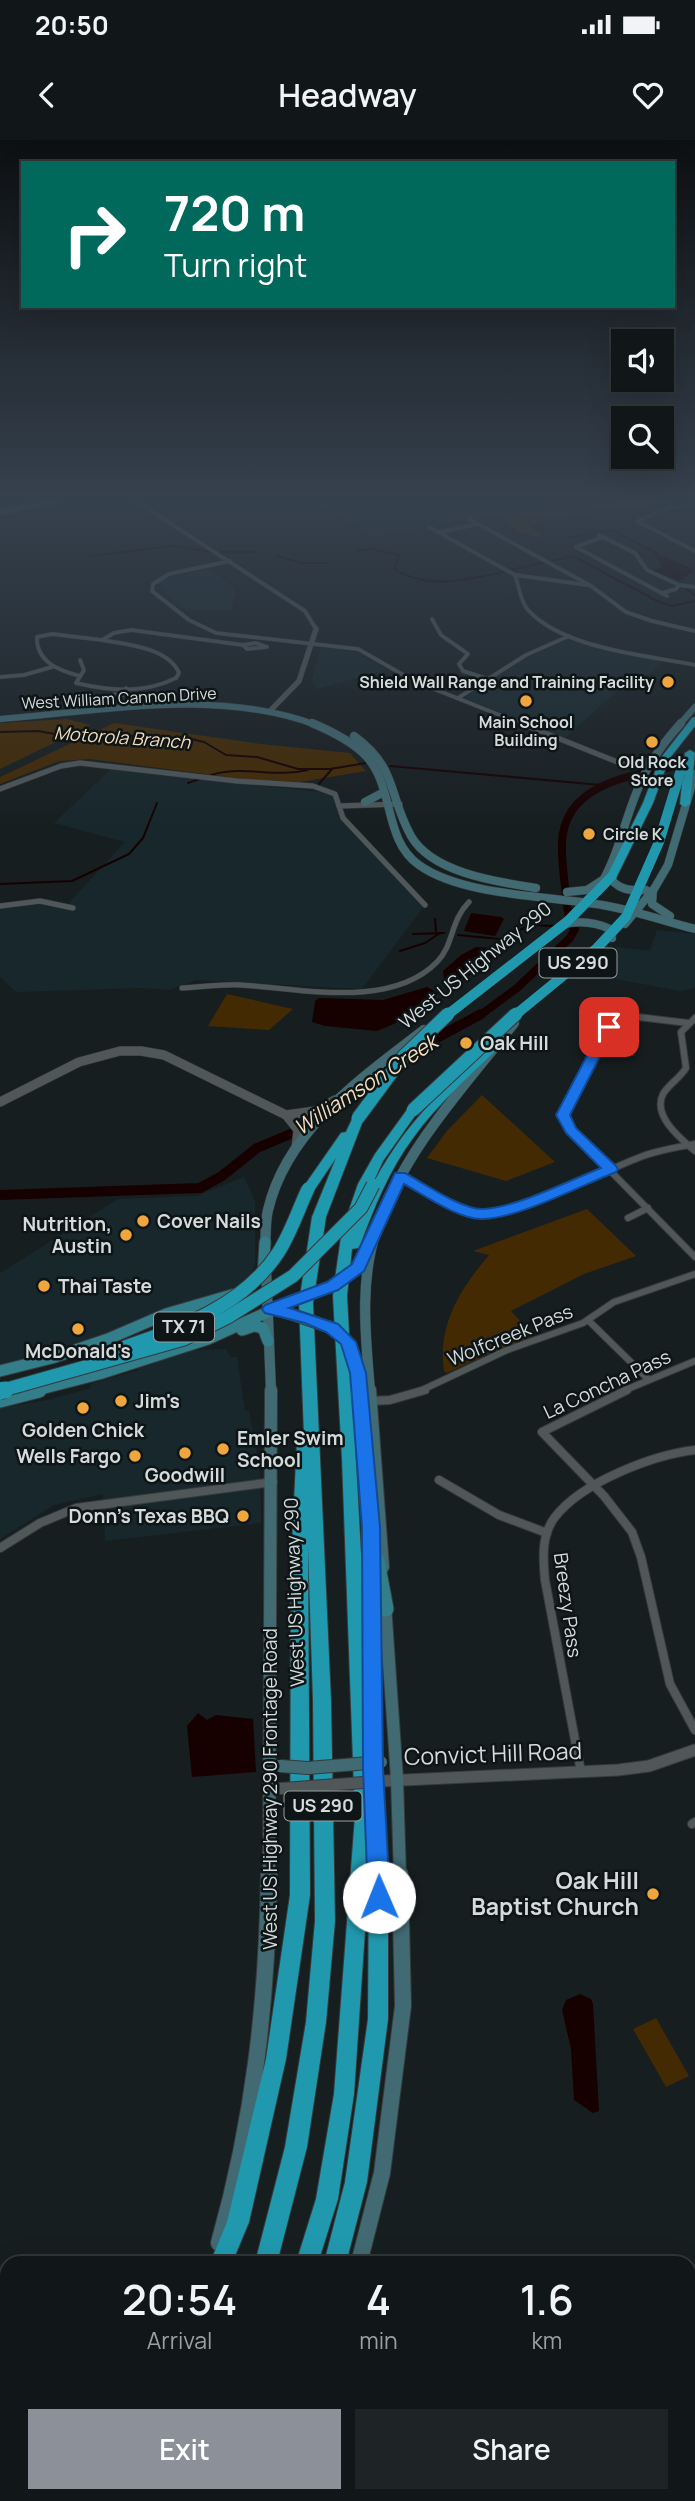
<!DOCTYPE html>
<html lang="en">
<head>
<meta charset="utf-8">
<style>
  :root { --surface:#111618; --page:#1e2325; --text:#f1f3f6; --muted:#9c9fa2; --line:#303537; --accent:#8c9099 }
  body { margin:0; font-family:Manrope,sans-serif; background:var(--page); color:var(--text); height:100vh; display:flex; flex-direction:column; font-size:26px; white-space:nowrap }
  * { box-sizing:border-box; margin:0 }
  p { font-size:23px; color:var(--muted) }
  .icon { flex:none; width:38px; height:38px; fill:none; stroke:currentColor; stroke-width:2; stroke-linecap:round; stroke-linejoin:round }
  .map { position:relative; flex:1; overflow:hidden }
  .details { position:absolute; left:0px; top:2116px; width:696px; height:247px; display:flex; flex-direction:column; background:var(--surface); border-radius:21px 21px 0 0; box-shadow:0 7px 28px #0002,0 0 0 2px var(--line) }
  .details>* { flex:none }
  .top-card { position:absolute; left:21px; top:21px; width:654px; height:147px; border-radius:0px; box-shadow:0 7px 28px #0002,0 0 0 2px var(--line); background:#00695c; color:#fff; overflow:hidden }
  .controls { position:absolute; left:611px; top:189px; display:grid; gap:14px }
  .controls a { display:grid; place-items:center; width:63px; height:63px; border-radius:0px; background:var(--surface); box-shadow:0 7px 28px #0002,0 0 0 2px var(--line); font-size:35px }
  .pin { position:absolute; display:grid; place-items:center; width:60px; height:60px; color:#fff; margin:-30px; border-radius:14px; box-shadow:0 4px 10px #0006 }
  .me { position:absolute; width:77px; margin:-38px; rotate:359deg; stroke-linejoin:round; filter:drop-shadow(0 0 5px #0008) }
  .turn { display:flex; align-items:center; gap:24px; height:147px; padding:0 28px; font-size:32px }
  .turn .icon { width:91px; height:91px; stroke-width:2.5 }
  .turn b { display:block; font-size:49px; line-height:60px }
  .eta { display:flex; justify-content:space-evenly; align-items:center; height:119px; text-align:center }
  .eta b { font-size:42px; font-weight:600; line-height:49px }
  .primary-button { display:flex; gap:14px; margin-top:auto; padding:14px 28px }
  .primary-button a { flex:1; height:80px; border-radius:0px; background:var(--accent); color:#fff; font-size:28px; font-weight:600; line-height:80px; text-align:center }
  .primary-button a+a { background:var(--page); color:var(--text) }
  .status { display:flex; justify-content:space-between; align-items:center; height:49px; padding:0 35px; background:var(--surface); direction:ltr }
  .status svg { height:19px; fill:currentColor }
  header { display:flex; justify-content:space-between; align-items:center; height:91px; padding:0 28px; background:var(--surface); font-size:32px; font-weight:600 }
  .map>svg:first-child { display:block }
</style>
</head>
<body>
<div class="status"><b>20:50</b><svg viewBox="0 0 49 12"><path d="M0 12V9h3v3zM5 12V6h3v6zM10 12V3h3v9zM15 12V0h3v12zM26 1h20v11H26zM47 4h2v5h-2z"/></svg></div>
<header><svg class="icon" aria-label="back" viewBox="0 0 24 24"><path d="M15 5l-7 7 7 7"/></svg>Headway<svg class="icon" aria-label="heart" viewBox="0 0 24 24"><path d="M12 20l-8-8c-3-5 5-10 8-4 3-6 11-1 8 4z"/></svg></header>
<div class="map">
<svg width="695" height="2361" viewBox="0 0 695 2361">
  <rect width="100%" height="100%" fill="#171e20"/>
  <g fill="#18272b">
    <path d="M311,359H527L538,365L373,397Z"/>
    <path d="M209,429L233,447L236,454L231,470H187L172,462L159,443L166,439Z"/>
    <path d="M571,498L664,520L648,535L637,533L565,598L464,558L522,520Z"/>
    <path d="M321,507L357,512L386,530L317,549L312,539Z"/>
    <path d="M111,629L335,654L341,674L425,765L362,849L196,840L169,850L140,848L16,852L0,837V766L42,761L66,766L125,702L54,683Z"/>
    <path d="M657,790L695,794V848L680,851L583,833L617,807L650,811Z"/>
    <path d="M244,1037L255,1061V1124L251,1135L259,1145H240L83,1205L0,1229V1133L118,1059L197,1056Z"/>
    <path d="M226,1209L231,1217H237L245,1271H249L260,1330L261,1383L105,1401L103,1354L54,1365L0,1399V1268L47,1260L91,1248L90,1244L139,1230V1224L192,1210Z"/>
  </g>
  <g fill="#442a03">
    <path d="M561,359H676L650,367L587,370L589,372L580,376H565V381L548,378L540,383L527,384L542,395L540,397L520,393L495,372L503,369L508,371V375L520,377L515,372L542,369L537,363Z"/>
    <path d="M67,579L91,585L0,629V583Z"/>
    <path d="M114,583L261,604L350,613L366,631L300,642L244,639L90,619L59,621L0,644V637Z"/>
    <path d="M227,854L293,869L269,890L208,886Z"/>
    <path d="M482,955L555,1022L506,1041L427,1018L447,991Z"/>
    <path d="M587,1069L636,1116L584,1134L511,1171L536,1198L491,1213L447,1233L444,1231C437,1185 461,1148 489,1115L473,1111Z"/>
    <path d="M656,1878L689,1936L666,1947L633,1889Z"/>
  </g>
  <g fill="#170000">
    <path d="M655,415L666,417L695,430L679,441L651,430L662,427Z"/>
    <path d="M471,773L501,777L504,779L495,796L464,791Z"/>
    <path d="M476,807L489,808L496,814C485,827 461,846 444,838L443,831L461,815Z"/>
    <path d="M427,847L438,853L396,883L377,891L325,886L312,882L315,861L319,858L383,860Z"/>
    <path d="M198,1573L207,1580L216,1575L253,1579L256,1632L192,1637L187,1586Z"/>
    <path d="M580,1854L591,1859L593,1864L599,1971L593,1973L574,1960L571,1909L562,1870L566,1860Z"/>
  </g>
  <g fill="none" stroke-linecap="round" stroke-linejoin="round">
    <g stroke="#170000" stroke-width="2">
      <path d="M568,398L611,390L658,414"/>
      <path d="M357,411L371,409L399,415L394,429C428,450 466,440 503,432"/>
      <path d="M220,412H254"/>
      <path d="M91,416L173,406L211,412"/>
      <path d="M277,416L301,423H326"/>
      <path d="M552,421L573,416L659,462L672,466L695,461"/>
      <path d="M511,430L545,422"/>
      <path d="M685,448L695,455"/>
      <path d="M0,592L38,591L82,599L115,595L191,599L204,602L226,615L257,617L298,629H330L366,623"/>
      <path d="M390,626L601,645"/>
      <path d="M211,635C243,625 275,638 308,630"/>
      <path d="M188,643L200,639"/>
      <path d="M319,644L332,629"/>
      <path d="M0,744L72,741L129,714L143,698L157,663"/>
      <path d="M435,779L436,791"/>
      <path d="M413,794L444,793"/>
      <path d="M458,795L500,799L531,785L555,786"/>
      <path d="M400,811L425,803L440,793"/>
    </g>
    <g stroke="#170000" stroke-width="8">
      <path d="M568,773C566,750 561,725 562,702C565,637 647,634 695,622"/>
      <path d="M479,876L517,848L570,798L575,789L570,784"/>
    </g>
    <g stroke="#170000" stroke-width="10">
      <path d="M418,908L481,874"/>
      <path d="M322,978L396,923"/>
      <path d="M0,1055L200,1048L222,1036L257,1008L305,988"/>
    </g>
    <defs>
      <g id="minor-far3">
        <path d="M133,359L305,471L316,489"/>
        <path d="M695,364L668,368L637,381L695,411"/>
        <path d="M469,379L591,446L626,472L652,481L695,491"/>
        <path d="M429,387L515,435C519,446 520,461 528,470C564,509 645,515 695,525"/>
        <path d="M440,392L478,384"/>
        <path d="M599,395L635,413L647,430L679,445L676,449L662,453"/>
        <path d="M603,397L576,407L667,456"/>
        <path d="M230,421L169,434L153,444L152,451L189,480L216,493L358,509L414,541L525,585"/>
        <path d="M515,435L587,445"/>
        <path d="M679,445L695,447"/>
        <path d="M432,479L441,495L468,514L459,524L463,531L488,539"/>
        <path d="M256,503L267,507L247,509L243,505Z"/>
        <path d="M80,520L84,530L76,543C110,551 144,554 176,538L179,533C169,508 126,504 102,500L114,493L131,490L243,505"/>
        <path d="M80,536C60,531 36,522 37,497L52,494L102,500"/>
        <path d="M0,537L24,535L52,527"/>
        <path d="M458,558L526,515L569,496"/>
        <path d="M104,567L110,560L123,555L126,548"/>
        <path d="M104,567L100,563L101,560L115,554"/>
      </g>
      <g id="minor-far2">
        <path d="M520,583L625,625L639,626L653,617"/>
        <path d="M0,649L61,626L80,623L237,641L313,646L335,654L343,678L425,765"/>
        <path d="M339,666L400,664"/>
        <path d="M0,766L40,761L73,768"/>
        <path d="M182,848C202,847 221,844 241,845C299,848 390,870 437,822C454,805 450,781 469,762"/>
      </g>
      <g id="minor-far1">
        <path d="M695,878L681,892L686,928C680,938 669,944 663,954C652,976 681,999 695,1011"/>
        <path d="M688,883L638,877L609,887L563,975L579,999L695,1117"/>
        <path d="M400,1036C425,1047 449,1072 476,1074C517,1077 602,1031 643,1016C660,1010 677,1007 695,1004"/>
        <path d="M628,1078L648,1068"/>
        <path d="M588,1180L648,1239"/>
        <path d="M420,1251L507,1210L583,1183L614,1162L695,1134"/>
        <path d="M623,1251L695,1221"/>
      </g>
      <g id="minor">
        <path d="M627,1250L542,1292L604,1356L632,1392L641,1417L670,1544L695,1590"/>
        <path d="M372,1261L390,1260L425,1250"/>
        <path d="M439,1340L499,1375L547,1393"/>
        <path d="M0,1408L40,1383L76,1368L273,1342"/>
        <path d="M581,1632L545,1440C543,1419 541,1395 555,1377C582,1342 653,1315 695,1310"/>
        <path d="M692,1684L695,1682"/>
      </g>
      <path id="tertiary-far2" d="M269,572L299,541L316,489"/>
      <g id="tertiary-far1">
        <path d="M0,962L79,922L120,911H141L164,915L286,975L298,990L296,1008"/>
        <path d="M286,975L315,971L335,960"/>
      </g>
      <g id="tertiary">
        <path d="M383,1641L618,1630L649,1626L695,1610"/>
        <path d="M269,1649L290,1648"/>
      </g>
      <g id="secondary-far4">
        <path d="M0,372L64,359"/>
        <path d="M0,579C103,571 217,548 316,585"/>
        <path d="M679,585L695,567"/>
      </g>
      <g id="secondary-far3">
        <path d="M312,583C331,591 352,601 366,616C395,647 383,700 419,725C462,756 550,756 602,765C633,770 664,781 695,789"/>
        <path d="M354,596C398,628 388,655 411,696C432,733 498,742 536,748"/>
        <path d="M365,662L384,652"/>
        <path d="M608,734C616,750 630,751 646,750"/>
        <path d="M601,744C620,712 625,676 641,642C650,620 665,601 681,583"/>
        <path d="M653,750L652,764L670,776"/>
        <path d="M567,752L587,750L604,739"/>
        <path d="M625,784L654,749L668,725L695,634"/>
        <path d="M562,785C579,780 594,782 610,789L612,798"/>
      </g>
      <g id="secondary-far2">
        <path d="M265,1108C266,1096 265,1082 268,1070C287,989 362,938 424,890"/>
        <path d="M266,1128L271,1251"/>
        <path d="M370,1251C366,1200 359,1142 376,1092C402,1012 463,948 514,883"/>
      </g>
      <g id="secondary-far1">
        <path d="M370,1250L383,1427"/>
        <path d="M385,1464L397,1639L400,1736"/>
        <path d="M269,1736L271,1250"/>
      </g>
      <g id="secondary">
        <path d="M219,2103C254,1979 267,1863 269,1734"/>
        <path d="M359,2123L382,2033L403,1866L400,1734"/>
        <path d="M122,2361L124,2356"/>
        <path d="M289,2361L291,2356"/>
      </g>
      <g id="primary-far1">
        <path d="M359,1127L375,1093"/>
        <path d="M263,1136L265,1102"/>
        <path d="M242,1190L254,1186L263,1188L268,1201"/>
        <path d="M348,1202L361,1251"/>
        <path d="M0,1231L52,1218L108,1199L166,1174L235,1154"/>
        <path d="M33,1251L99,1234L208,1199L292,1161"/>
      </g>
      <g id="primary">
        <path d="M360,1250L372,1396"/>
        <path d="M0,1260L39,1250"/>
        <path d="M377,1421L386,1469"/>
      </g>
      <g id="motorway">
        <path d="M695,577V586L669,619L653,663L617,736L608,738L607,736L643,663L660,619L692,578Z"/>
        <path d="M690,610L695,613L690,664L685,667L680,664L685,613Z"/>
        <path d="M495,902L501,905L499,907C469,937 437,964 413,998C389,1030 374,1068 360,1105L358,1108L352,1109L347,1156L363,1451V1387L365,1383L371,1381L377,1383L379,1387L382,1628L388,1733V1879L367,2042L346,2123H324L345,2042L368,1879L369,1731L354,1954L338,2059L318,2123H296L316,2059L334,1954L355,1676L342,1319L333,1156L335,1139L342,1090L358,1044L375,1014L409,967H417L419,970L383,1021L362,1067C395,993 434,958 491,903Z"/>
        <path d="M358,974L364,978L326,1077L313,1163L331,1561L335,1781L326,1882L307,2007L277,2123H255L285,2007L306,1882L315,1781L313,1561L308,1407L310,1755L286,1919L249,2082L232,2123H210L227,2082L266,1919L290,1755L291,1424L297,1300L304,1295L299,1163L312,1077L336,1018L313,1052H303L302,1049L341,993L346,992L354,975Z"/>
        <path d="M169,2356H193L191,2361H167Z"/>
        <path d="M212,2356H236L234,2361H210Z"/>
        <path d="M255,2356H279L277,2361H253Z"/>
      </g>
    </defs>
    <use href="#minor-far3" stroke="#363a3c" stroke-width="4.5"/>
    <use href="#minor-far2" stroke="#363a3c" stroke-width="6"/>
    <use href="#minor-far1" stroke="#363a3c" stroke-width="8"/>
    <use href="#minor" stroke="#363a3c" stroke-width="10"/>
    <use href="#tertiary-far2" stroke="#363a3c" stroke-width="6"/>
    <use href="#tertiary-far1" stroke="#363a3c" stroke-width="10"/>
    <use href="#tertiary" stroke="#363a3c" stroke-width="13"/>
    <use href="#secondary-far4" stroke="#363a3c" stroke-width="7"/>
    <use href="#secondary-far3" stroke="#363a3c" stroke-width="9"/>
    <use href="#secondary-far2" stroke="#363a3c" stroke-width="11"/>
    <use href="#secondary-far1" stroke="#363a3c" stroke-width="14"/>
    <use href="#secondary" stroke="#363a3c" stroke-width="18"/>
    <use href="#primary-far1" stroke="#363a3c" stroke-width="13"/>
    <use href="#primary" stroke="#363a3c" stroke-width="17"/>
    <use href="#motorway" stroke="#363a3c" stroke-width="2"/>
    <use href="#minor-far3" stroke="#4f5759" stroke-width="3.5"/>
    <use href="#minor-far2" stroke="#4f5759" stroke-width="5"/>
    <use href="#minor-far1" stroke="#4f5759" stroke-width="6"/>
    <use href="#minor" stroke="#4f5759" stroke-width="8"/>
    <use href="#tertiary-far2" stroke="#4f5759" stroke-width="5"/>
    <use href="#tertiary-far1" stroke="#4f5759" stroke-width="9"/>
    <use href="#tertiary" stroke="#4f5759" stroke-width="11"/>
    <use href="#secondary-far4" stroke="#416a72" stroke-width="6"/>
    <use href="#secondary-far3" stroke="#416a72" stroke-width="8"/>
    <use href="#secondary-far2" stroke="#416a72" stroke-width="10"/>
    <use href="#secondary-far1" stroke="#416a72" stroke-width="12"/>
    <use href="#secondary" stroke="#416a72" stroke-width="16"/>
    <use href="#primary-far1" stroke="#337e8b" stroke-width="11"/>
    <use href="#primary" stroke="#337e8b" stroke-width="15"/>
    <use href="#motorway" fill="#2098ad" fill-rule="evenodd"/>
    <defs>
      <path id="tertiary-bridge" d="M290,1648L383,1641"/>
      <path id="secondary-bridge" d="M280,1626L308,1628L381,1622"/>
      <g id="primary-bridge">
        <path d="M292,1161L332,1146L359,1127"/>
        <path d="M285,1172L332,1188L348,1202"/>
      </g>
      <g id="motorway-bridge-far2">
        <path d="M446,876L568,781L612,736"/>
        <path d="M514,876L597,808L626,777L659,702L680,633"/>
      </g>
      <g id="motorway-bridge-far1">
        <path d="M413,970L516,874"/>
        <path d="M358,978L403,917L448,874"/>
        <path d="M125,1207C182,1187 243,1166 278,1113C291,1093 298,1070 308,1049"/>
        <path d="M0,1251L184,1199L228,1177L293,1136L361,1068L373,1045"/>
      </g>
      <path id="motorway-bridge" d="M0,1251L5,1250"/>
    </defs>
    <use href="#tertiary-bridge" stroke="#363a3c" stroke-width="13" stroke-linecap="butt"/>
    <use href="#secondary-bridge" stroke="#363a3c" stroke-width="14" stroke-linecap="butt"/>
    <use href="#primary-bridge" stroke="#363a3c" stroke-width="13" stroke-linecap="butt"/>
    <use href="#motorway-bridge-far2" stroke="#363a3c" stroke-width="10" stroke-linecap="butt"/>
    <use href="#motorway-bridge-far1" stroke="#363a3c" stroke-width="15" stroke-linecap="butt"/>
    <use href="#motorway-bridge" stroke="#363a3c" stroke-width="18" stroke-linecap="butt"/>
    <use href="#tertiary-bridge" stroke="#4f5759" stroke-width="11"/>
    <use href="#secondary-bridge" stroke="#416a72" stroke-width="12"/>
    <use href="#primary-bridge" stroke="#337e8b" stroke-width="11"/>
    <use href="#motorway-bridge-far2" stroke="#2098ad" stroke-width="10"/>
    <use href="#motorway-bridge-far1" stroke="#2098ad" stroke-width="13"/>
    <use href="#motorway-bridge" stroke="#2098ad" stroke-width="17"/>
  </g>
  <linearGradient id="sky" x2="0" y2="1"><stop stop-color="#0d1012"/><stop offset="0.52" stop-color="#36414e"/><stop offset="1" stop-color="#36414e" stop-opacity="0"/></linearGradient>
  <rect width="695" height="689" fill="url(#sky)"/>
  <path fill="#1a73e8" stroke="#114b97" stroke-width="2" d="M609,883L615,887L570,975L576,988L616,1026L618,1029L616,1032C580,1046 519,1078 483,1079C459,1080 424,1055 404,1044L364,1131L338,1150L289,1168L338,1184L356,1202L366,1233L380,1387L383,1628L390,1757L387,1764L379,1767L372,1764L368,1757L363,1628L362,1387L350,1233L341,1204L326,1192L305,1183L265,1173L262,1169L265,1165L327,1142L352,1124L395,1033H405C424,1043 462,1070 483,1069C515,1068 570,1040 601,1028L566,993L556,975L602,887Z"/>
  <g fill="#f0a63e" stroke="#0e1517" stroke-width="2.5">
    <circle cx="668" cy="542" r="7"/>
    <circle cx="526" cy="561" r="7"/>
    <circle cx="652" cy="602" r="7"/>
    <circle cx="589" cy="694" r="7"/>
    <circle cx="466" cy="903" r="7"/>
    <circle cx="143" cy="1081" r="7"/>
    <circle cx="126" cy="1095" r="7"/>
    <circle cx="44" cy="1146" r="7"/>
    <circle cx="78" cy="1189" r="7"/>
    <circle cx="121" cy="1261" r="7"/>
    <circle cx="83" cy="1268" r="7"/>
    <circle cx="223" cy="1309" r="7"/>
    <circle cx="185" cy="1313" r="7"/>
    <circle cx="135" cy="1316" r="7"/>
    <circle cx="243" cy="1376" r="7"/>
    <circle cx="653" cy="1754" r="7"/>
  </g>
  <g text-anchor="middle" stroke-width="5" stroke-linejoin="round" paint-order="stroke">
    <g font-size="16" font-weight="bold" fill="#d5dadb" stroke="#0e1517">
      <text x="654" y="548" text-anchor="end">Shield Wall Range and Training Facility</text>
      <text x="526" y="588">Main School<tspan x="526" dy="18">Building</tspan></text>
      <text x="652" y="628">Old Rock<tspan x="652" dy="18">Store</tspan></text>
      <text x="603" y="700" text-anchor="start">Circle K</text>
    </g>
    <g font-size="16" fill="#d5dadb" stroke="#0e1517">
      <text transform="translate(119 558) rotate(-3)" y="6">West William Cannon Drive</text>
    </g>
    <g font-size="18" font-style="italic" fill="#f5dcbd" stroke="#0e1517">
      <text transform="translate(122 598) rotate(4)" y="6">Motorola Branch</text>
    </g>
    <g fill="#0e1517" stroke="#999fa0" stroke-width="2">
      <rect x="539.5" y="808.5" width="77" height="29" rx="5"/>
      <rect x="154" y="1172.5" width="60" height="29" rx="5"/>
      <rect x="284.5" y="1651.5" width="77" height="29" rx="5"/>
    </g>
    <g font-size="18" font-weight="bold" fill="#d5dadb">
      <text x="578" y="829">US 290</text>
      <text x="184" y="1193">TX 71</text>
      <text x="323" y="1672">US 290</text>
    </g>
    <g font-size="19" fill="#d5dadb" stroke="#0e1517">
      <text transform="translate(475 825) rotate(-39)" y="7">West US Highway 290</text>
      <text transform="translate(510 1195) rotate(-22)" y="7">Wolfcreek Pass</text>
      <text transform="translate(607 1244) rotate(-25)" y="7">La Concha Pass</text>
      <text transform="translate(294 1452) rotate(-92)" y="7">West US Highway 290</text>
      <text transform="translate(568 1465) rotate(82)" y="7">Breezy Pass</text>
      <text transform="translate(270 1649) rotate(-90)" y="7">West US Highway 290 Frontage Road</text>
    </g>
    <g font-size="19" font-weight="bold" fill="#d5dadb" stroke="#0e1517" text-anchor="start">
      <text x="480" y="910">Oak Hill</text>
      <text x="157" y="1088">Cover Nails</text>
      <text x="112" y="1091" text-anchor="end">Nutrition,<tspan x="112" dy="22">Austin</tspan></text>
      <text x="58" y="1153">Thai Taste</text>
      <text x="78" y="1218" text-anchor="middle">McDonald's</text>
      <text x="135" y="1268">Jim's</text>
      <text x="83" y="1297" text-anchor="middle">Golden Chick</text>
      <text x="237" y="1305">Emler Swim<tspan x="237" dy="22">School</tspan></text>
      <text x="121" y="1323" text-anchor="end">Wells Fargo</text>
      <text x="185" y="1342" text-anchor="middle">Goodwill</text>
      <text x="229" y="1383" text-anchor="end">Donn's Texas BBQ</text>
    </g>
    <g font-size="21" font-style="italic" fill="#f5dcbd" stroke="#0e1517">
      <text transform="translate(366 945) rotate(-33)" y="7">Williamson Creek</text>
    </g>
    <g font-size="23" fill="#d5dadb" stroke="#0e1517">
      <text transform="translate(493 1614) rotate(-2)" y="8">Convict Hill Road</text>
    </g>
    <g font-size="23" font-weight="bold" fill="#d5dadb" stroke="#0e1517" text-anchor="end">
      <text x="639" y="1749">Oak Hill<tspan x="639" dy="26">Baptist Church</tspan></text>
    </g>
  </g>
</svg>
<div class="controls">
<a><svg class="icon" aria-label="sound" viewBox="0 0 24 24"><path d="M4 9h4l5-4v14l-5-4H4zM17 9q2 3 0 6"/></svg></a>
<a><svg class="icon" aria-label="search" viewBox="0 0 24 24"><circle cx="10" cy="10" r="6"/><path d="M15 15l6 6"/></svg></a>
</div>
<div class="pin" style="left:609px;top:887px;background:#d93025"><svg class="icon" aria-label="arrive" viewBox="0 0 24 24"><path d="M6 21V4h12l-3 4 3 4H6"/></svg></div>
<svg class="me" style="left:379px;top:1757px" viewBox="-20 -20 40 40"><circle r="19" fill="#fff"/><path d="M0-13L10 11 0 6-10 11z" fill="#1a73e8"/></svg>
<div class="top-card">
<div class="turn"><svg class="icon" aria-label="right" viewBox="0 0 24 24"><path d="M7 20v-9h11M14 6l5 5-5 5"/></svg><div><b>720 m</b>Turn right</div></div>
</div>
<section class="details">
<div class="eta">
<div><b>20:54</b><p>Arrival</p></div>
<div><b>4</b><p>min</p></div>
<div><b>1.6</b><p>km</p></div>
</div>
<div class="primary-button"><a>Exit</a><a>Share</a></div>
</section>
</div>
</body>
</html>
